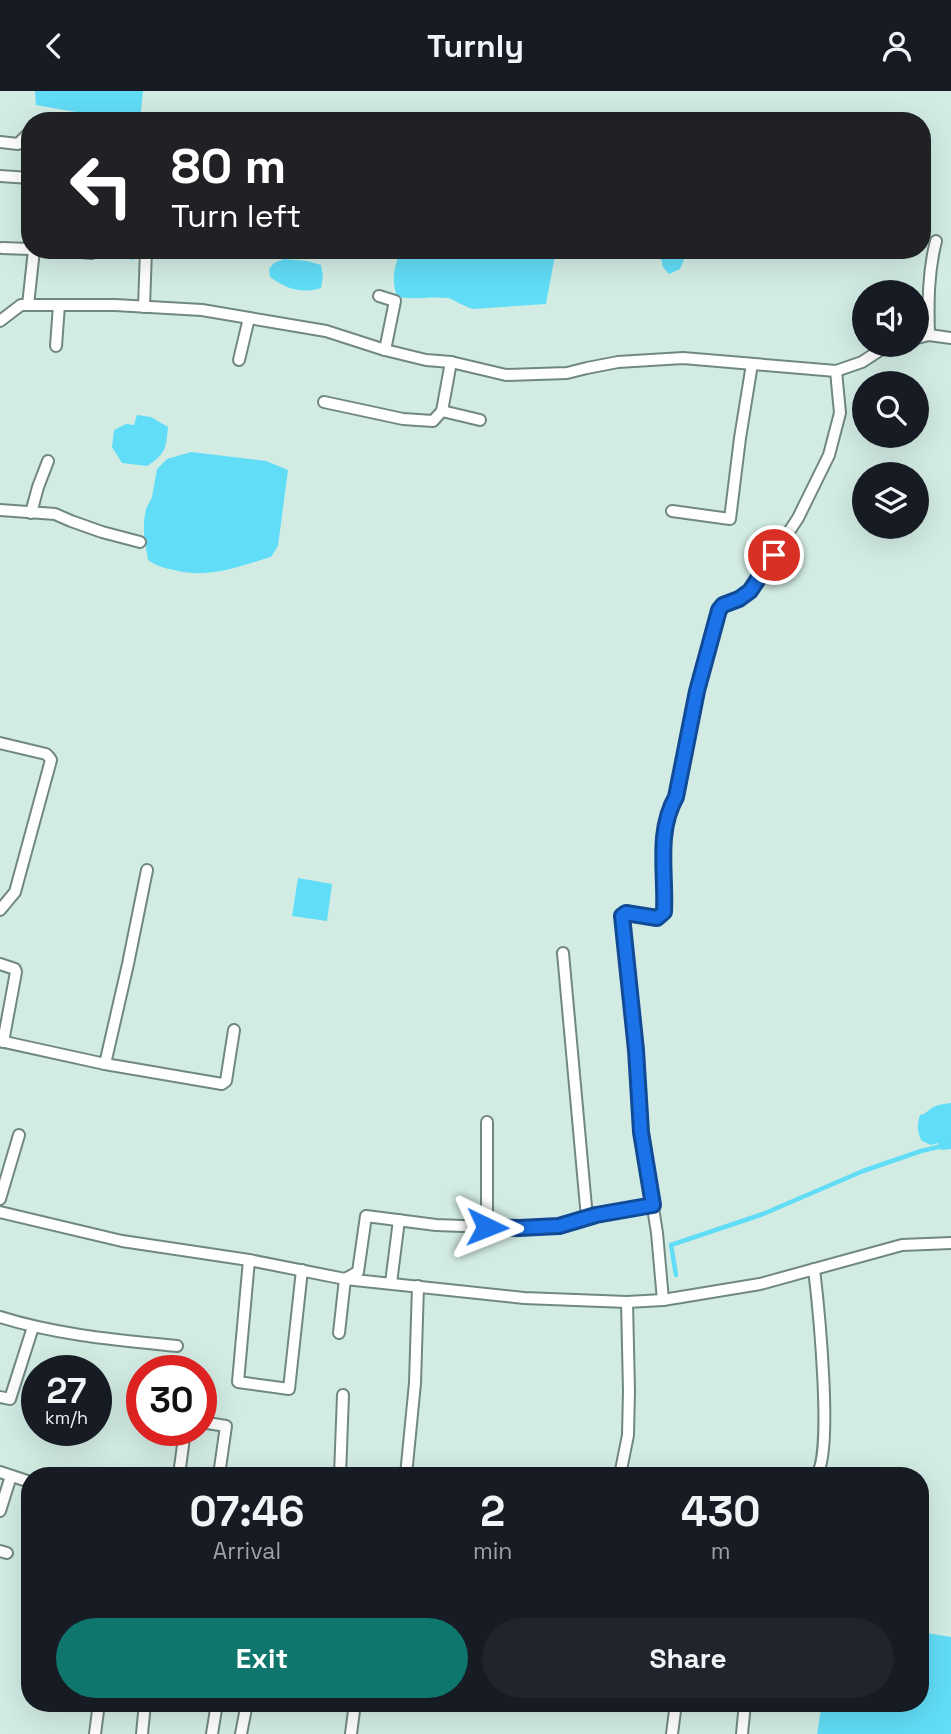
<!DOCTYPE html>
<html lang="en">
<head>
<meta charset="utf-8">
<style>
  :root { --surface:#171b24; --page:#20242c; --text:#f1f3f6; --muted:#9ea1a6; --accent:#0f766e }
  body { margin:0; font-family:"Space Grotesk",sans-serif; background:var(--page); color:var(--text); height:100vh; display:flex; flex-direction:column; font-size:26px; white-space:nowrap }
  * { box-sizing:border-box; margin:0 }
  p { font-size:23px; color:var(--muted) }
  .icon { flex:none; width:38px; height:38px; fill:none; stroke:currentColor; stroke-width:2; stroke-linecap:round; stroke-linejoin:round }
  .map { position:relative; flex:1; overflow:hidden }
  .side { position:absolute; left:21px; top:1376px; width:908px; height:245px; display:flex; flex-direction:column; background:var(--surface); border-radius:28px; box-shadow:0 7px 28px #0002 }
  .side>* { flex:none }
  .guide { position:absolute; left:21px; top:21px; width:910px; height:147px; border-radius:28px; box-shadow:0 7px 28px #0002; background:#202124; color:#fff; overflow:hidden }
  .fabs { position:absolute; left:852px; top:189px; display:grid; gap:14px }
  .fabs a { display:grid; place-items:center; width:77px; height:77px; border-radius:50%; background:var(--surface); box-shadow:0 7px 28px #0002; font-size:35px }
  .speed { position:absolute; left:21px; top:1264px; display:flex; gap:14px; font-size:35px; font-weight:700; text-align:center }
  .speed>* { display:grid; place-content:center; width:91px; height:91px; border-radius:50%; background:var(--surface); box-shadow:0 7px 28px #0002; line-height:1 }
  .speed small { font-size:18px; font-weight:400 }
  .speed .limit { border:10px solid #d22; background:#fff; color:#111 }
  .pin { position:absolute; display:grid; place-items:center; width:60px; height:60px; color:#fff; margin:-30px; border:4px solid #fff; border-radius:50%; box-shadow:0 2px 7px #0007 }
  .me { position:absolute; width:77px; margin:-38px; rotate:92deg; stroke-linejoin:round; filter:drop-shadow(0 0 5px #0008) }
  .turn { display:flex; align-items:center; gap:24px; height:147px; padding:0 35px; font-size:32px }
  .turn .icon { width:91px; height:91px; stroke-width:2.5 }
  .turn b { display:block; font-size:49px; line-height:60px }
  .eta { display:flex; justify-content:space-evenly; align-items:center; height:119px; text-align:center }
  .eta b { font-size:42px; font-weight:700; line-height:49px }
  .action { display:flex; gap:14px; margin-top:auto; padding:14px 35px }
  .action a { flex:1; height:80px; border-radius:42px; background:var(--accent); color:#fff; font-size:28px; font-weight:700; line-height:80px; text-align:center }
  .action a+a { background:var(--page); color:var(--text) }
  header { display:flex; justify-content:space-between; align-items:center; height:91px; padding:0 35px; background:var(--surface); font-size:32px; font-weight:700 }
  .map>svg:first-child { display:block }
</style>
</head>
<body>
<header><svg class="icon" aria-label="back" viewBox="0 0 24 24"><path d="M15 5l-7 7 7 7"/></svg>Turnly<svg class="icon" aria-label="person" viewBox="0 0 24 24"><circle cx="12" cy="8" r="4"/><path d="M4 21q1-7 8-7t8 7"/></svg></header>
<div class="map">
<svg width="951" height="1643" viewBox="0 0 951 1643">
  <rect width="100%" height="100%" fill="#d2ece4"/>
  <g fill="#61ddf7">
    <path d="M35,0H143L140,30H120L110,27L36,14Z"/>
    <path d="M102,159H142L141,162L133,169L113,165Z"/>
    <path d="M401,159H556L546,213L473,218C465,216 453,208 448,207C431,205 414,209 397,206C391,188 394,176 401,159Z"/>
    <path d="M659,159H684L685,166L680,178L669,183L663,176Z"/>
    <path d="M284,168L307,170L321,174L323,186L321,197C300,203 287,198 270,186L269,178L274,172Z"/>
    <path d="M137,324L151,326L168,336C166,357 166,363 147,375L122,372L112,356L114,339L126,333L134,334Z"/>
    <path d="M191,361L266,370L288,379L278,455L271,466C237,476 211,488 174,479C164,477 156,475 148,469L144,445V430L146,418L152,406L157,378L167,368Z"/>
    <path d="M298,787L332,793L327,830L292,825Z"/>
    <path d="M951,1012V1058L941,1059L938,1052L931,1054L922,1050C917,1042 917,1033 920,1024C926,1023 927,1020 932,1017C938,1013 944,1013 951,1012Z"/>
    <path d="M921,1541L951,1546V1643H817L822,1612H920Z"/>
  </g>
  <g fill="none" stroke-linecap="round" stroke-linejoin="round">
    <path stroke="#61ddf7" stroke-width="4.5" d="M676,1184L671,1154L763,1123L863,1080L921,1060L951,1053"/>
    <defs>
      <g id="street">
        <path d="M163,30V28"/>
        <path d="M0,51L18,53L26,45L30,46"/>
        <path d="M0,85L30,87"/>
        <path d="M2,157L30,158"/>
        <path d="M56,159L92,162"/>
        <path d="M379,205L395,210L385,259"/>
        <path d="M28,214L34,159"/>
        <path d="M144,216L146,159"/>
        <path d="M0,230L21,214H115L202,219L326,240L385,259L426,269L451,271L506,284L567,282L587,277L618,271L683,267L836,280L862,271L888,254"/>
        <path d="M929,244C928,212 928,181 936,150"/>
        <path d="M917,247L929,244L951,247"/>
        <path d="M56,255L59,214"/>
        <path d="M239,269L249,227"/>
        <path d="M451,271L442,320L480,329"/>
        <path d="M324,311L403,328L433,330L442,320"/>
        <path d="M0,419L55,423L71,430L102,441L140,451"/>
        <path d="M672,420L730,428L740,347L752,273"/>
        <path d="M31,422L38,396L48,370"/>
        <path d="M0,652L46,663L49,666L51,669L15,801L0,819"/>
        <path d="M563,862L587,1127"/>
        <path d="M0,873L15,878L16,881L3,951"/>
        <path d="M0,950L105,973L222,993L226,990L234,939"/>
        <path d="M105,973L128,873L147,779"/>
        <path d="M487,1031V1136"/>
        <path d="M0,1108L19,1044"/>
        <path d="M0,1121L122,1150L249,1169L345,1188L524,1207L627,1211L663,1209L760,1193L902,1154L951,1152"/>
        <path d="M249,1169L238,1291L289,1298L302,1179"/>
        <path d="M814,1178C818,1211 834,1365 816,1384"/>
        <path d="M391,1192L399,1129"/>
        <path d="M663,1209L657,1142L641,1041L636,959L622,825L626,822L657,827L664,821C667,782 656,741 676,706L697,600L717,526L723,514L739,508L750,500L798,427L829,364L840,322L836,280"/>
        <path d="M0,1226C57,1244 117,1249 177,1255"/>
        <path d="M339,1242L345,1188L358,1181L366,1125L436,1134L519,1137L559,1135L596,1124L653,1114"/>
        <path d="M0,1306L10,1308L33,1236"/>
        <path d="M201,1331L226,1335L219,1384"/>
        <path d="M0,1381L30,1391"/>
        <path d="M179,1384L185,1339"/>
        <path d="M340,1384L343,1304"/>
        <path d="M406,1384L415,1292L418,1195"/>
        <path d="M620,1384L628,1344L629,1300L627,1211"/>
        <path d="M0,1420L11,1385"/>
        <path d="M0,1460L7,1462"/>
        <path d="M95,1643L99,1612"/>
        <path d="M142,1643L145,1612"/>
        <path d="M212,1643L217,1612"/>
        <path d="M241,1643L247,1612"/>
        <path d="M351,1643L355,1612"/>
        <path d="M672,1643L676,1612"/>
        <path d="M742,1643L745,1612"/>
      </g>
    </defs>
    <use href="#street" stroke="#718882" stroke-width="14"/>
    <use href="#street" stroke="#fff" stroke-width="10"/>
  </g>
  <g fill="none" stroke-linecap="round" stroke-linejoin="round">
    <defs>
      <path id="route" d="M487,1136L519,1137L559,1135L596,1124L653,1114L641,1041L636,959L622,825L626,822L657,827L664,821C666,782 656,741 676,706L697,600L719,519L723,514L739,508L750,500L774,464"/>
    </defs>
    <use href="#route" stroke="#114b97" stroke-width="18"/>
    <use href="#route" stroke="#1a73e8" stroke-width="12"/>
  </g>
</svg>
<div class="fabs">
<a><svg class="icon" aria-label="sound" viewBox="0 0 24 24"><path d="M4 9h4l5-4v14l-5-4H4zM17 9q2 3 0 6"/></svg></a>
<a><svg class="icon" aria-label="search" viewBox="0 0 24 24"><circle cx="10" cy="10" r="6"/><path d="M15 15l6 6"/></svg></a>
<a><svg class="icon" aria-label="layers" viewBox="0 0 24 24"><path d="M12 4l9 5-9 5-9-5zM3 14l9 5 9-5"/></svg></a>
</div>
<div class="speed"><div>27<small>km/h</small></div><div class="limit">30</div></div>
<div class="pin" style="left:774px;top:464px;background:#d93025"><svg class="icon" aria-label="arrive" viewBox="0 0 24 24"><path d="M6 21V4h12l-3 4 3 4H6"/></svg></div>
<svg class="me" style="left:487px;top:1136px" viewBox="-20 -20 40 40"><path d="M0-17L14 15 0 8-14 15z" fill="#1a73e8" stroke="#fff" stroke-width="4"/></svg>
<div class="guide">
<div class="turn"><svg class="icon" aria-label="left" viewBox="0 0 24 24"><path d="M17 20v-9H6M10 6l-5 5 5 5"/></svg><div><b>80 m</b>Turn left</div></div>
</div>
<section class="side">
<div class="eta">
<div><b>07:46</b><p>Arrival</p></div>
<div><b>2</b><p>min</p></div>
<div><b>430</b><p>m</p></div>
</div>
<div class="action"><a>Exit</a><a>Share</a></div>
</section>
</div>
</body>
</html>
